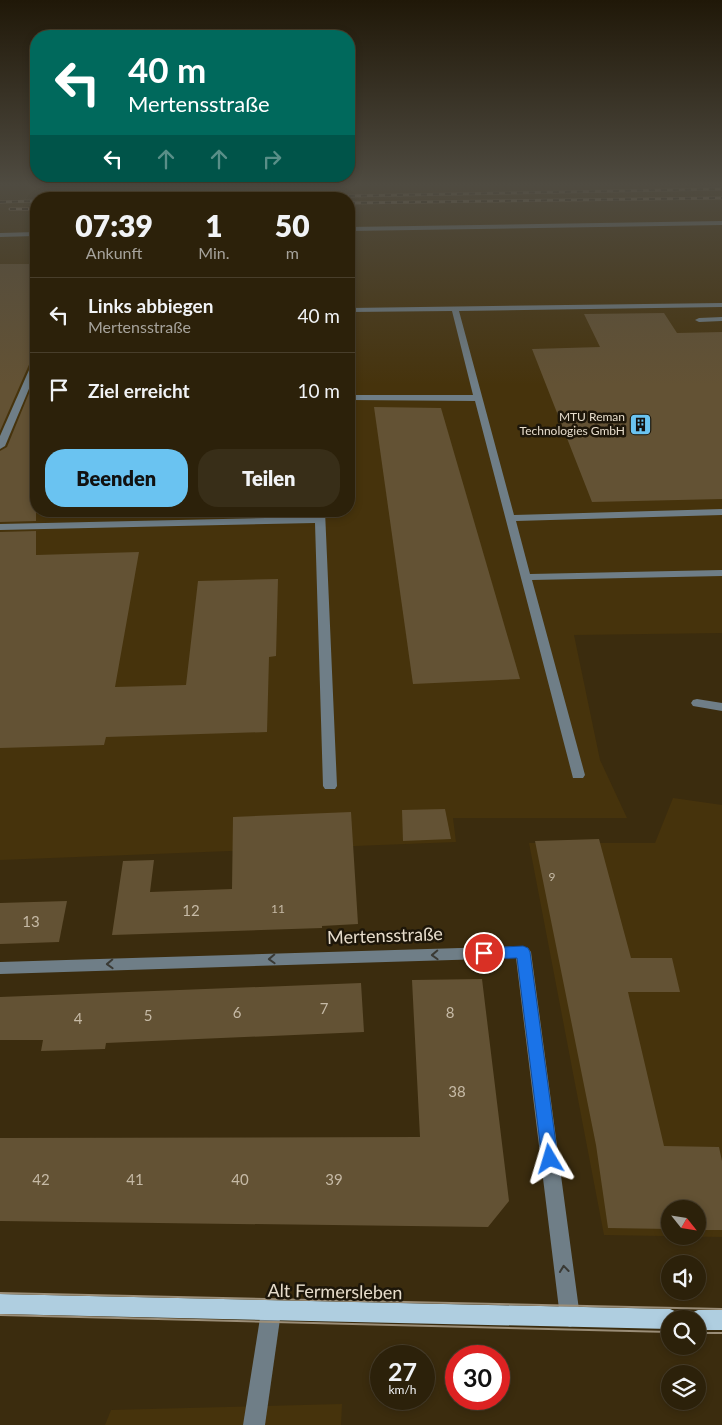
<!DOCTYPE html>
<html lang="de">
<head>
<meta charset="utf-8">
<style>
  :root { --surface:#2c210a; --page:#382e18; --text:#f1f3f6; --muted:#a6a39c; --line:#483e2b; --accent:#6ac3f1 }
  body { margin:0; font-family:Lato,sans-serif; background:var(--page); color:var(--text); height:100vh; display:flex; flex-direction:column; font-size:19px; white-space:nowrap }
  * { box-sizing:border-box; margin:0 }
  p { font-size:16px; color:var(--muted) }
  .icon { flex:none; width:28px; height:28px; fill:none; stroke:currentColor; stroke-width:2; stroke-linecap:round; stroke-linejoin:round }
  .map { position:relative; flex:1; overflow:hidden }
  .sheet { position:absolute; left:30px; top:192px; width:325px; height:325px; display:flex; flex-direction:column; background:var(--surface); border-radius:20px; box-shadow:0 2px 8px #0003,0 0 0 1px var(--line) }
  .sheet>* { flex:none }
  .guide { position:absolute; left:30px; top:30px; width:325px; height:152px; border-radius:20px; box-shadow:0 2px 8px #0003,0 0 0 1px var(--line); background:#00695c; color:#fff; overflow:hidden }
  .needle { width:32px; rotate:120deg }
  .tools { position:absolute; left:661px; top:1200px; display:grid; gap:10px }
  .tools a { display:grid; place-items:center; width:45px; height:45px; border-radius:50%; background:var(--surface); box-shadow:0 2px 8px #0003,0 0 0 1px var(--line); font-size:25px }
  .speed { position:absolute; left:370px; top:1345px; display:flex; gap:10px; font-size:25px; font-weight:700; text-align:center }
  .speed>* { display:grid; place-content:center; width:65px; height:65px; border-radius:50%; background:var(--surface); box-shadow:0 2px 8px #0003,0 0 0 1px var(--line); line-height:1 }
  .speed small { font-size:12px; font-weight:400 }
  .speed .limit { border:8px solid #d22; background:#fff; color:#111 }
  .pin { position:absolute; display:grid; place-items:center; width:42px; height:42px; color:#fff; margin:-21px; border:2px solid #fff; border-radius:50%; box-shadow:0 1px 5px #0007 }
  .me { position:absolute; width:55px; margin:-28px; rotate:353deg; stroke-linejoin:round; filter:drop-shadow(0 0 4px #0008) }
  .turn { display:flex; align-items:center; gap:18px; height:105px; padding:0 15px; font-size:22px }
  .turn .icon { width:65px; height:65px; stroke-width:2.5 }
  .turn b { display:block; font-size:35px; line-height:42px }
  .lanes { display:flex; align-items:center; height:48px; padding:0 15px; background:#0003; justify-content:center; gap:25px; direction:ltr }
  .lanes .off { opacity:.35 }
  .eta { display:flex; justify-content:space-evenly; align-items:center; height:85px; text-align:center }
  .eta b { font-size:30px; font-weight:800; line-height:35px }
  .cta { display:flex; gap:10px; margin-top:auto; padding:10px 15px }
  .cta a { flex:1; height:58px; border-radius:20px; background:var(--accent); color:#111; font-size:20px; font-weight:800; line-height:58px; text-align:center }
  .cta a+a { background:var(--page); color:var(--text) }
  ul { padding:0; list-style:none }
  li { display:flex; align-items:center; gap:15px; height:75px; padding:0 15px; border-top:1px solid var(--line) }
  li div { flex:1 }
  li b { display:block; font-size:19px }
  li em { font-style:normal }
  .map>svg:first-child { display:block }
</style>
</head>
<body>
<div class="map">
<svg width="722" height="1425" viewBox="0 0 722 1425">
  <rect width="100%" height="100%" fill="#3b2c0e"/>
  <g fill="#46330c" fill-rule="evenodd">
    <path d="M0,185H722V633L574,635L600,760L627,818H453L456,842L0,860ZM36,199H349V511H36Z"/>
    <path d="M673,798L722,805V1237L604,1235L529,843H655ZM670,1209H698V1236H670Z"/>
    <path d="M342,1404L341,1425H105L111,1410Z"/>
  </g>
  <g fill="#635234">
    <path d="M0,264H36V359L31,360L0,431Z"/>
    <path d="M664,313L677,333L722,332V499L592,502L532,349L600,347L584,314Z"/>
    <path d="M36,376V521L0,522V451L7,447Z"/>
    <path d="M374,407L441,408L520,679L413,684Z"/>
    <path d="M36,531V555L139,552L115,687L186,685L198,581L278,579L276,656L269,657L267,732L106,737L104,745L0,748V532Z"/>
    <path d="M445,809L451,839L403,841L402,810Z"/>
    <path d="M351,812L358,924L322,926V928L112,935L123,861L154,860L150,892L232,889L233,817Z"/>
    <path d="M599,839L631,958H672L680,992H628L664,1146L719,1147L722,1161V1230H698V1209H670V1229L608,1228L596,1145L535,841Z"/>
    <path d="M67,901L59,942L0,944V903Z"/>
    <path d="M482,979L509,1201L488,1227L0,1221V1138L420,1137L412,980Z"/>
    <path d="M361,983L364,1032L106,1043L105,1049L41,1051L43,1040H0V997Z"/>
  </g>
  <g fill="none" stroke-linecap="round" stroke-linejoin="round">
    <g fill="#6f7e87" fill-rule="evenodd">
      <path d="M722,221V225L349,231V227Z"/>
      <path d="M36,232V236L0,237V233Z"/>
      <path d="M722,303V307L459,311L514,515L722,509V515L516,521L530,574L722,570V576L532,580L585,775L583,778H573L475,401L349,400V395H473L452,311L349,312V308Z"/>
      <path d="M722,317V321L699,322L695,320L699,318Z"/>
      <path d="M33,361H36V372L5,446L0,449V436Z"/>
      <path d="M315,511H325L337,786L335,789H325L323,786L315,523L0,530V524L315,517Z"/>
      <path d="M697,699L722,703V711L693,706L691,703L693,700Z"/>
      <path d="M523,946L528,948L531,952L580,1317L577,1324L570,1327L563,1324L560,1317L516,958L0,974V962Z"/>
      <path d="M271,1302L278,1305L281,1312L265,1425H243L261,1312L264,1305Z"/>
    </g>
    <g fill="#afcee0" fill-rule="evenodd">
      <path d="M0,1294L670,1309L677,1312L680,1319H670V1329L0,1314Z"/>
      <path d="M698,1310H722V1330H698V1319H688L691,1313Z"/>
    </g>
    <g stroke="#9b8e78" stroke-width="2">
      <path d="M0,1293L722,1309"/>
      <path d="M0,1315L670,1332"/>
      <path d="M698,1333H722"/>
    </g>
    <defs>
      <g id="rail">
        <path d="M181,199L722,189"/>
        <path d="M0,202L36,201"/>
        <path d="M349,203L722,198"/>
        <path d="M10,209H36"/>
      </g>
    </defs>
    <use href="#rail" stroke="#9b8e78" stroke-width="3"/>
    <use href="#rail" stroke="#1d1609" stroke-width="2" stroke-dasharray="6" stroke-linecap="butt"/>
  </g>
  <defs><path id="oneway-chevron" d="M-2-3.5L2.5 0L-2 3.5" fill="none" stroke-width="1.6" stroke-linecap="round" stroke-linejoin="round" transform="scale(1.25)"/></defs>
  <g stroke="#3a3a35">
    <use href="#oneway-chevron" transform="translate(435 955) rotate(178)"/>
    <use href="#oneway-chevron" transform="translate(272 959) rotate(178)"/>
    <use href="#oneway-chevron" transform="translate(110 964) rotate(178)"/>
    <use href="#oneway-chevron" transform="translate(564 1269) rotate(-96)"/>
  </g>
  <linearGradient id="sky" x2="0" y2="1"><stop stop-color="#201808"/><stop offset="0.48" stop-color="#4f4b41"/><stop offset="1" stop-color="#4f4b41" stop-opacity="0"/></linearGradient>
  <rect width="722" height="385" fill="url(#sky)"/>
  <path fill="#1a73e8" stroke="#114b97" d="M523,946L528,948L530,952L558,1159L556,1165L550,1167L544,1165L542,1159L517,958L484,959L479,957L477,953L479,949L484,948Z"/>
  <defs>
    <symbol id="building-square" viewBox="-11 -11 22 22"><rect x="-9" y="-9" width="18" height="18" rx="4" fill="#6ac3f1" stroke="#1d1609"/><path d="M-4-6H4V6H1V3H-1V6H-4ZM-2.5-4.3h1.7v1.8h-1.7ZM.8-4.3h1.7v1.8H.8ZM-2.5-1h1.7V.8h-1.7ZM.8-1h1.7V.8H.8Z" fill="#111"/></symbol>
  </defs>
  <g fill-rule="evenodd">
    <use href="#building-square" x="628" y="412" width="25" height="25"/>
  </g>
  <g text-anchor="middle" stroke-width="5" stroke-linejoin="round" paint-order="stroke">
    <g font-size="12" fill="#e7ddcc" stroke="#1d1609" text-anchor="end">
      <text x="625" y="421">MTU Reman<tspan x="625" dy="14">Technologies GmbH</tspan></text>
    </g>
    <g font-size="12" fill="#c6baa6">
      <text x="552" y="881">9</text>
      <text x="278" y="913">11</text>
    </g>
    <g font-size="15" fill="#c6baa6">
      <text x="191" y="916">12</text>
      <text x="31" y="927">13</text>
      <text x="324" y="1014">7</text>
      <text x="237" y="1018">6</text>
      <text x="450" y="1018">8</text>
      <text x="148" y="1021">5</text>
      <text x="78" y="1024">4</text>
      <text x="457" y="1097">38</text>
      <text x="41" y="1185">42</text>
      <text x="135" y="1185">41</text>
      <text x="240" y="1185">40</text>
      <text x="334" y="1185">39</text>
    </g>
    <g font-size="18" fill="#e7ddcc" stroke="#1d1609">
      <text transform="translate(385 936) rotate(-2)" y="6">Mertensstraße</text>
      <text transform="translate(335 1292) rotate(1)" y="6">Alt Fermersleben</text>
    </g>
  </g>
</svg>
<div class="tools">
<a><svg class="needle" viewBox="-14 -14 28 28"><path d="M0-13l5 13h-10z" fill="#e53935"/><path d="M0 13l5-13h-10z" fill="#a6a39c"/></svg></a>
<a><svg class="icon" aria-label="sound" viewBox="0 0 24 24"><path d="M4 9h4l5-4v14l-5-4H4zM17 9q2 3 0 6"/></svg></a>
<a><svg class="icon" aria-label="search" viewBox="0 0 24 24"><circle cx="10" cy="10" r="6"/><path d="M15 15l6 6"/></svg></a>
<a><svg class="icon" aria-label="layers" viewBox="0 0 24 24"><path d="M12 4l9 5-9 5-9-5zM3 14l9 5 9-5"/></svg></a>
</div>
<div class="speed"><div>27<small>km/h</small></div><div class="limit">30</div></div>
<div class="pin" style="left:484px;top:953px;background:#d93025"><svg class="icon" aria-label="arrive" viewBox="0 0 24 24"><path d="M6 21V4h12l-3 4 3 4H6"/></svg></div>
<svg class="me" style="left:550px;top:1159px" viewBox="-20 -20 40 40"><path d="M0-17L14 15 0 8-14 15z" fill="#1a73e8" stroke="#fff" stroke-width="4"/></svg>
<div class="guide">
<div class="turn"><svg class="icon" aria-label="left" viewBox="0 0 24 24"><path d="M17 20v-9H6M10 6l-5 5 5 5"/></svg><div><b>40 m</b>Mertensstraße</div></div>
<div class="lanes"><svg class="icon" aria-label="left" viewBox="0 0 24 24"><path d="M17 20v-9H6M10 6l-5 5 5 5"/></svg><svg class="icon off" aria-label="ahead" viewBox="0 0 24 24"><path d="M12 20V5M6 11l6-6 6 6"/></svg><svg class="icon off" aria-label="ahead" viewBox="0 0 24 24"><path d="M12 20V5M6 11l6-6 6 6"/></svg><svg class="icon off" aria-label="right" viewBox="0 0 24 24"><path d="M7 20v-9h11M14 6l5 5-5 5"/></svg></div>
</div>
<section class="sheet">
<div class="eta">
<div><b>07:39</b><p>Ankunft</p></div>
<div><b>1</b><p>Min.</p></div>
<div><b>50</b><p>m</p></div>
</div>
<ul>
<li><svg class="icon" aria-label="left" viewBox="0 0 24 24"><path d="M17 20v-9H6M10 6l-5 5 5 5"/></svg><div><b>Links abbiegen</b><p>Mertensstraße</p></div><em>40 m</em></li>
<li><svg class="icon" aria-label="arrive" viewBox="0 0 24 24"><path d="M6 21V4h12l-3 4 3 4H6"/></svg><div><b>Ziel erreicht</b></div><em>10 m</em></li>
</ul>
<div class="cta"><a>Beenden</a><a>Teilen</a></div>
</section>
</div>
</body>
</html>
